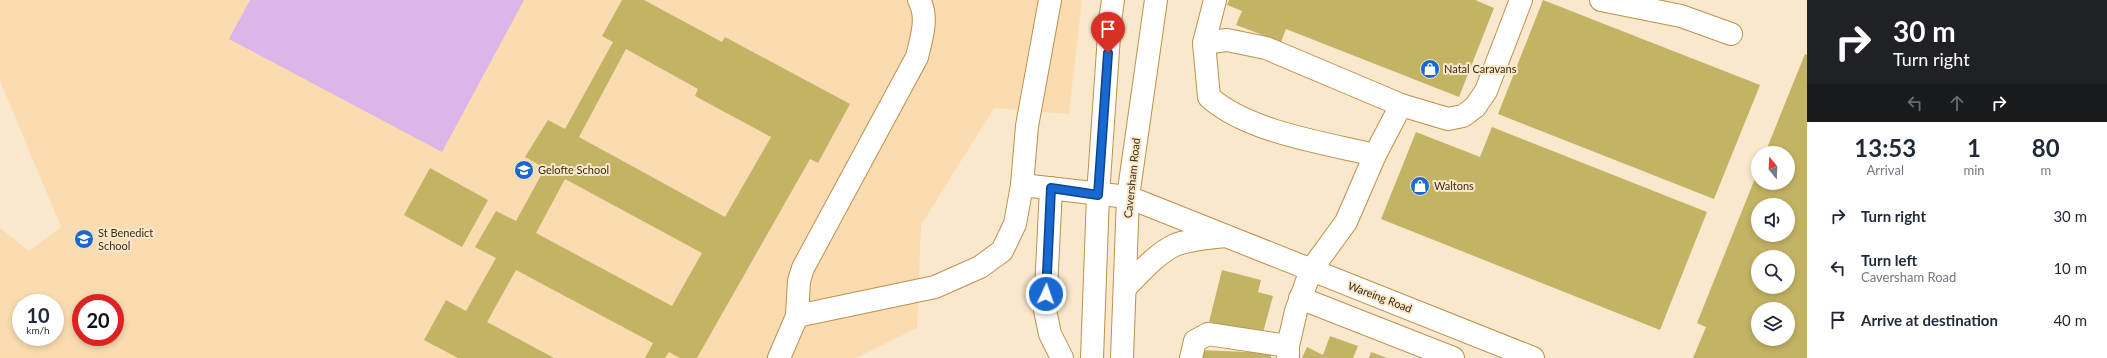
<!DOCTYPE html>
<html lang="en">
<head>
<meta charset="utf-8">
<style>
  :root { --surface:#fff; --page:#f6f6f7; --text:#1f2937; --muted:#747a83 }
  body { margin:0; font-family:Lato,sans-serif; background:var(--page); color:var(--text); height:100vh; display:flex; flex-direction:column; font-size:15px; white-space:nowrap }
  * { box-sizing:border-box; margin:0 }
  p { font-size:13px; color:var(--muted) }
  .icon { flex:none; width:22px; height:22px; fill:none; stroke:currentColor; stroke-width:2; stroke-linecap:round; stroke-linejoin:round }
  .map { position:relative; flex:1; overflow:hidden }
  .panel { display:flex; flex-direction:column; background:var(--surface); width:300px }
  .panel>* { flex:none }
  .hud { background:#202124; color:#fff; overflow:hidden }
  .needle { width:26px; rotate:342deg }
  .buttons { position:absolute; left:1751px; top:146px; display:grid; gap:8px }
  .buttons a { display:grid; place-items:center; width:44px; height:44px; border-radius:50%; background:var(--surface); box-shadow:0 2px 6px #0003; font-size:20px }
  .speed { position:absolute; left:12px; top:294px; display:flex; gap:8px; font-size:20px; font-weight:700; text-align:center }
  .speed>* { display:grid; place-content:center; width:52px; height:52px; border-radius:50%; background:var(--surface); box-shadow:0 2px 6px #0003; line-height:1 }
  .speed small { font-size:10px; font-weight:400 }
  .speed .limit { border:6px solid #d22; background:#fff; color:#111 }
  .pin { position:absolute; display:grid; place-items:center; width:34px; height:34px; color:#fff; margin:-41px -17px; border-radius:50% 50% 50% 0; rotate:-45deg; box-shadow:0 0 4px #0007 }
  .pin .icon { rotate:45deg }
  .me { position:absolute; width:44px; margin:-22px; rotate:3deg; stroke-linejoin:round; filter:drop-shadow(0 0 3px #0008) }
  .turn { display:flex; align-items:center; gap:14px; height:84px; padding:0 20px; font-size:18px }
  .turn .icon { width:52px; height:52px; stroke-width:2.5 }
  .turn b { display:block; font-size:28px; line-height:34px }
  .lanes { display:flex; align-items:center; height:38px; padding:0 20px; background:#0003; justify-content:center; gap:20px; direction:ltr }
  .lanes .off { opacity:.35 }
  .eta { display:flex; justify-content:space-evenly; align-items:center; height:68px; text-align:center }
  .eta b { font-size:24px; font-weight:700; line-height:28px }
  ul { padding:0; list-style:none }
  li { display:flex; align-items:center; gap:12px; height:52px; padding:0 20px }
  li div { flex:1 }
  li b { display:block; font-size:15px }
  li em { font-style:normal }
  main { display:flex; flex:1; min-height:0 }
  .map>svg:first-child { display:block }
</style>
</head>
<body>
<main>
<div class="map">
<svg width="1807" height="358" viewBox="0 0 1807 358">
  <rect width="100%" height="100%" fill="#fae8cd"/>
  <path fill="#fadcb0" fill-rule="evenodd" d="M0,0H1082L1069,114L994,108L921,225L917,328L856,358H0V228L29,251L61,227L0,81ZM21,303H55V337H21ZM81,303H115V337H81Z"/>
  <path fill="#dcb5e9" d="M250,0H524L442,152L229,39Z"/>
  <g fill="#c3b364" fill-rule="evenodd">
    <path d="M622,0H644L722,42L725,37L850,104L818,163L810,159L697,358H680L669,352L665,358H645L653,343L516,270L487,322L554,358H458L424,340L446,300L466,311L496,258L475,247L496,211L516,221L545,168L525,157L548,120L565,129L613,42L602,36ZM626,49L698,89L695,96L771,137L725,217L579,137ZM565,179L702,253L672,306L536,233Z"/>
    <path d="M1229,0H1475L1494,8L1459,97L1286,29L1281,42L1236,25L1242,11L1227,5Z"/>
    <path d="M1543,0L1760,85L1714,199L1498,114Z"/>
    <path d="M1805,54L1807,55V358H1693L1706,327L1697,323L1758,171V183H1788V153H1765ZM1758,205H1788V235H1758ZM1758,257H1788V287H1758ZM1758,309H1788V339H1758Z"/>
    <path d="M1492,127L1707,212L1660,330L1381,219L1416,132L1480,157Z"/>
    <path d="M430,168L488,200L462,247L404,215Z"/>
    <path d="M1222,270L1261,280L1258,292L1273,296L1262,336L1209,322Z"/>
    <path d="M1330,336L1358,346L1353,358H1302L1307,347L1323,355Z"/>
    <path d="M1198,350L1271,353V358H1198Z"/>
    <path d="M1371,352L1387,358H1369Z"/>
  </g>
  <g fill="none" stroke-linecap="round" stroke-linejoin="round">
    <defs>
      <g id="minor">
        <path d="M1215,0L1204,43L1209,97C1248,132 1324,143 1375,155"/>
        <path d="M1601,0L1681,16L1731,34"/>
        <path d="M1204,43L1227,40L1266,48L1401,105L1448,119L1463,116L1475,107L1486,91L1521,0"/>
        <path d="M1022,185L1128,197L1533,358"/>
        <path d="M1051,188L1045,310L1050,334L1062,358"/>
        <path d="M1125,288C1140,273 1156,254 1175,245C1190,239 1209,238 1225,236"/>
        <path d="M1300,298L1453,358"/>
        <path d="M797,316L935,287L980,267L1002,251L1015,224L1022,185L1027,126L1050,0"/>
        <path d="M779,358L797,316L799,281L803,268L917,57C921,39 929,18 919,0"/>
        <path d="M1092,358L1098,195L1110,21L1113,0"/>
        <path d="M1122,358L1128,197L1156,0"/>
        <path d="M1191,358L1195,341L1208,334L1288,346"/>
        <path d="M1288,358V346L1296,311L1311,270L1346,222L1375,155L1401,105"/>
      </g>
    </defs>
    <use href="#minor" stroke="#bc914b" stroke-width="24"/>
    <use href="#minor" stroke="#fff" stroke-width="22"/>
  </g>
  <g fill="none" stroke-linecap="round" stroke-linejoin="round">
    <defs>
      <path id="route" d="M1046,294L1051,188L1098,195L1108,53"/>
    </defs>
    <use href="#route" stroke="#104488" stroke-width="10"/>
    <use href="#route" stroke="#1868d2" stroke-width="7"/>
  </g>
  <defs>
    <symbol id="shop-disc" viewBox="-11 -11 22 22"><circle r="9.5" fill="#1868d2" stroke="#fae8cd"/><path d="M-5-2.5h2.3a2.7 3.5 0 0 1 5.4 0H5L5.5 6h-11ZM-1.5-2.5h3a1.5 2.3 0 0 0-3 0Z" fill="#fff"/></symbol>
    <symbol id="school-disc" viewBox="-11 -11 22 22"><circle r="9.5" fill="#1868d2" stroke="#fae8cd"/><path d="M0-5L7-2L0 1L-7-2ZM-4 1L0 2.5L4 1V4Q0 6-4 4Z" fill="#fff"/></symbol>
  </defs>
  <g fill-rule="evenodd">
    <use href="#shop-disc" x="1419" y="58" width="22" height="22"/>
    <use href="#school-disc" x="513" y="159" width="22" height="22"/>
    <use href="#shop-disc" x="1409" y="175" width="22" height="22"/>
    <use href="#school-disc" x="73" y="228" width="22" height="22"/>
  </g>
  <g text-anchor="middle" stroke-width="4" stroke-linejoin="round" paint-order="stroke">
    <g font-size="11" fill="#3d2c0e" stroke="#fae8cd" text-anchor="start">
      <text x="1444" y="73">Natal Caravans</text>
      <text x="538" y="174">Gelofte School</text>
      <text x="1434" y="190">Waltons</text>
      <text x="98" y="237">St Benedict<tspan x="98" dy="13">School</tspan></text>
    </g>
    <g font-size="11" fill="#3d2c0e" stroke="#fae8cd">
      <text transform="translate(1132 178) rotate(-84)" y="4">Caversham Road</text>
      <text transform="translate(1380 297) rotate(21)" y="4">Wareing Road</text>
    </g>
  </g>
</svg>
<div class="buttons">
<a><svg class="needle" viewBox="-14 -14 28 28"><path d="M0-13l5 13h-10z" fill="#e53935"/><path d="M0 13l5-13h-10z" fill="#747a83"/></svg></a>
<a><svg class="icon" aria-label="sound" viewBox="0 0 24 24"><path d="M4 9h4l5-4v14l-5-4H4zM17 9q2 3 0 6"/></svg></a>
<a><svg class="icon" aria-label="search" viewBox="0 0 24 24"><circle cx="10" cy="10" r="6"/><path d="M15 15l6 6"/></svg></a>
<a><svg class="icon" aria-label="layers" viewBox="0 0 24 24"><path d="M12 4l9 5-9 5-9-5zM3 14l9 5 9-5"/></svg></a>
</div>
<div class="speed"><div>10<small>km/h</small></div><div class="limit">20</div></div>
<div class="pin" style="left:1108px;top:53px;background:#d93025"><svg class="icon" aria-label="arrive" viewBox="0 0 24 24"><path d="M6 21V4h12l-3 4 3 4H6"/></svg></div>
<svg class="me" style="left:1046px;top:294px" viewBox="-20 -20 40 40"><circle r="17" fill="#1868d2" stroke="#fff" stroke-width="3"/><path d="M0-11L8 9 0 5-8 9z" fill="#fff"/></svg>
</div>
<section class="panel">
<div class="hud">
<div class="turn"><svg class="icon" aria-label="right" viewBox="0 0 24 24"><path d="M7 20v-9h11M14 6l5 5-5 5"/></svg><div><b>30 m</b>Turn right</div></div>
<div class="lanes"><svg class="icon off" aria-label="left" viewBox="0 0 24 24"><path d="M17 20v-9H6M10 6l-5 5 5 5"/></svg><svg class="icon off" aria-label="ahead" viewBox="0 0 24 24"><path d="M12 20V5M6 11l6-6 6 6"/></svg><svg class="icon" aria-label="right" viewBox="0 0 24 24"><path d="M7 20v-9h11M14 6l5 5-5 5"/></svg></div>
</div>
<div class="eta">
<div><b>13:53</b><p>Arrival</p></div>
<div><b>1</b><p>min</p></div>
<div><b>80</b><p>m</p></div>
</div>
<ul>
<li><svg class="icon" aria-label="right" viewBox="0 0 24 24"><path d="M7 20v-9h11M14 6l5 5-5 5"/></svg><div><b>Turn right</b></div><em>30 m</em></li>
<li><svg class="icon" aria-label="left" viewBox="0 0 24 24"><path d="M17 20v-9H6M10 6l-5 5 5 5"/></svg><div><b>Turn left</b><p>Caversham Road</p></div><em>10 m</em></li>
<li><svg class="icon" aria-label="arrive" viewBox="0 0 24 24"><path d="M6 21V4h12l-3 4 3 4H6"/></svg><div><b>Arrive at destination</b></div><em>40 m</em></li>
</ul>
</section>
</main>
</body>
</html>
